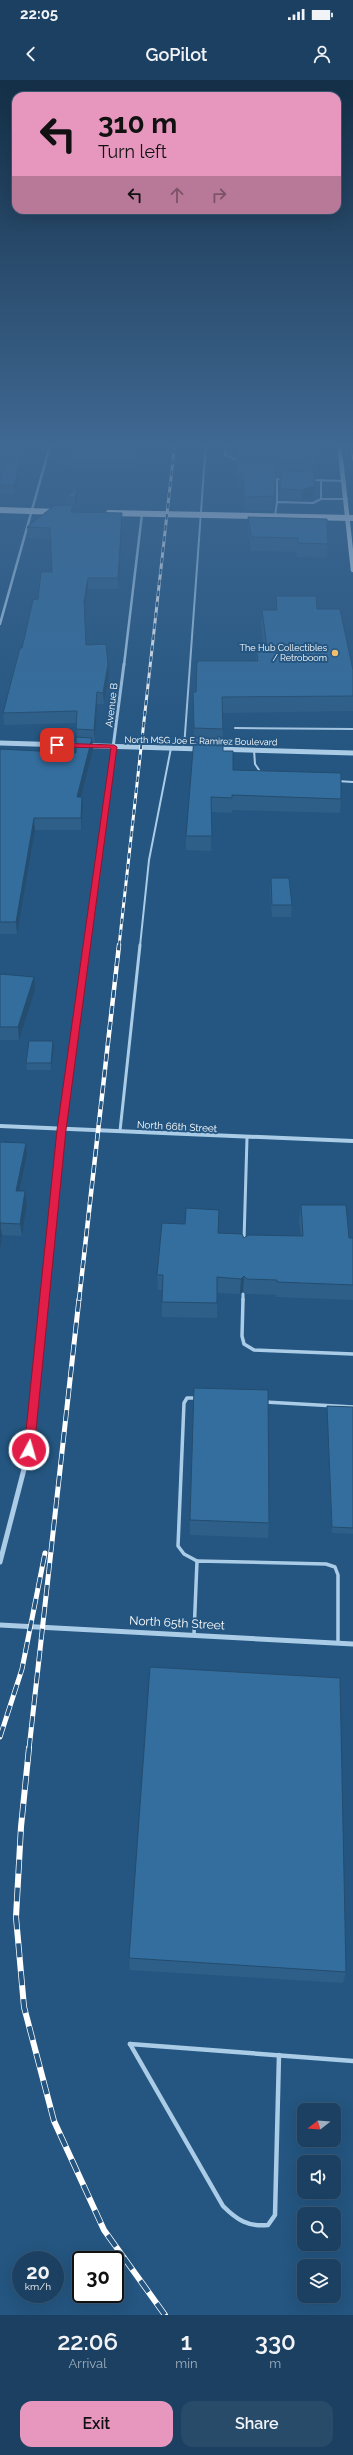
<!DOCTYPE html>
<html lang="en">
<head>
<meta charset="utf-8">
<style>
  :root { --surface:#1b4061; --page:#284b6a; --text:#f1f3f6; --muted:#a0afbd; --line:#395976; --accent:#e797bd }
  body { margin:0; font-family:Raleway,sans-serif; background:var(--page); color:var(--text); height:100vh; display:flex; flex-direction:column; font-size:15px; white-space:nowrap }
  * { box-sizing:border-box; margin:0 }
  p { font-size:13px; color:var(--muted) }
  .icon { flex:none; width:22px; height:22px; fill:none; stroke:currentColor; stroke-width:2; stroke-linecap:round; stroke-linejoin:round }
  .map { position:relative; height:2235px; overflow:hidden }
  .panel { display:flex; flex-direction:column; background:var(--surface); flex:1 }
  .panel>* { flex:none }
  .banner { position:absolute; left:12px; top:12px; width:329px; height:122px; border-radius:12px; box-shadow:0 4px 16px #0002,0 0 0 1px var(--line); background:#e797bd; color:#111; overflow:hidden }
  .needle { width:26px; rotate:253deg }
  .controls { position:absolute; left:297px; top:2023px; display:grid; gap:8px }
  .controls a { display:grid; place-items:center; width:44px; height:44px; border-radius:8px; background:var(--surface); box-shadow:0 4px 16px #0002,0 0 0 1px var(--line); font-size:20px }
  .speed { position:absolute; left:12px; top:2171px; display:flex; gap:8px; font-size:20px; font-weight:700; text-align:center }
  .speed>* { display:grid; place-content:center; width:52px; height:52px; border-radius:50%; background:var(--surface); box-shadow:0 4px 16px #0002,0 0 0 1px var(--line); line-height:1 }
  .speed small { font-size:10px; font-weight:400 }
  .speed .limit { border:2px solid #111; border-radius:6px; background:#fff; color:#111 }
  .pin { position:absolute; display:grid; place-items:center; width:34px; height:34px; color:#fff; margin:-17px; border-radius:8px; box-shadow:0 2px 6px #0006 }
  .me { position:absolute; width:44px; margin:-22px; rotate:6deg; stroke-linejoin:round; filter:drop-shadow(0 0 3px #0008) }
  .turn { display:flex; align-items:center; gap:14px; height:84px; padding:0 20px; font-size:18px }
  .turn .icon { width:52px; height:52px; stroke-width:2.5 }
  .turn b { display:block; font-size:28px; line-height:34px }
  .lanes { display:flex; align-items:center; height:38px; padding:0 20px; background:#0003; justify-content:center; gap:20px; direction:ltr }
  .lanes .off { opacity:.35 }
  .eta { display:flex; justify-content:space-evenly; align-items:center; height:68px; text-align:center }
  .eta b { font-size:24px; font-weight:600; line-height:28px }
  .primary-button { display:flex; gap:8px; margin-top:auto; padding:8px 20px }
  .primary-button a { flex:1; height:46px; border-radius:12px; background:var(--accent); color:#111; font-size:16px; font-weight:600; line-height:46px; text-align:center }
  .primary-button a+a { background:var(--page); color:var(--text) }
  .status { display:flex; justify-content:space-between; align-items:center; height:28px; padding:0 20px; background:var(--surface); direction:ltr }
  .status svg { height:11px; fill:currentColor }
  header { display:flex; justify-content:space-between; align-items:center; height:52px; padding:0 20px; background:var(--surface); font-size:18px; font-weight:600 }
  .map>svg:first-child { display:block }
</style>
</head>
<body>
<div class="status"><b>22:05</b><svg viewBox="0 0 49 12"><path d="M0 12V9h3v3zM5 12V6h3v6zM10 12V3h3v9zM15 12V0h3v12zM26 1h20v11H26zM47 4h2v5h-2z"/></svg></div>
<header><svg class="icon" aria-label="back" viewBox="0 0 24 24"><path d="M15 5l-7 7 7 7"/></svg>GoPilot<svg class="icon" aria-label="person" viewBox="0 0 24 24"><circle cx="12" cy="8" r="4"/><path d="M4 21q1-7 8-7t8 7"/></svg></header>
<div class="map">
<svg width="353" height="2235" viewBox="0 0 353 2235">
  <rect width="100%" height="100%" fill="#245681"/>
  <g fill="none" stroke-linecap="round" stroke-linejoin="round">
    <g stroke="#abcce7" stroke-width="2">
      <path d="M226,362L225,375L240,381"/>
      <path d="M312,400L345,401"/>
      <path d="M321,400V419"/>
      <path d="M277,422V399L283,400"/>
      <path d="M275,436L277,422L313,423L321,419H347"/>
      <path d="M235,648L353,649"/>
      <path d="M184,668L206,362"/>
      <path d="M254,670L255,684L261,693"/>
      <path d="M337,701L353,702"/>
      <path d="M140,866L149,780L171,668"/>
    </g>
    <g stroke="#abcce7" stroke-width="3">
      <path d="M120,1051L140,865"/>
      <path d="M244,1160L247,1058"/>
      <path d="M243,1220V1214"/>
    </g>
    <g stroke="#abcce7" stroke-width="3.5">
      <path d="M243,1219L242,1256L244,1264L254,1270L353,1274"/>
      <path d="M197,1318H187L184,1323L178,1466L184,1474L197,1481"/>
      <path d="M265,1322L353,1327"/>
      <path d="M194,1554L197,1481L326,1484L335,1487L338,1495V1563"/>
    </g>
    <g stroke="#abcce7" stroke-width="4.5">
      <path d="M130,1964L223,2126C237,2140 248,2147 268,2145L275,2135L279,1975"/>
      <path d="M130,1964L353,1981"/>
    </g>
    <g stroke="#abcce7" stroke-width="2.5">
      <path d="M0,544L51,362"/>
      <path d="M124,585L142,434"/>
    </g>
    <path stroke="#abcce7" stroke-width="3" d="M87,866L124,584"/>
    <g stroke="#abcce7" stroke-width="4">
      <path d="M0,1046L353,1061"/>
      <path d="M44,1220L62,1050L87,865"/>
    </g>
    <g stroke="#abcce7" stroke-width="5">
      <path d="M0,1482L29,1370L45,1219"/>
      <path d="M0,1545L353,1564"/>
    </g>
    <g stroke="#abcce7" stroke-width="5">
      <path d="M0,663L201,669"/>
      <path d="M215,669L353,673"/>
    </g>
    <path stroke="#d5e7f6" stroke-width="4.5" d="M339,362L353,490"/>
    <g stroke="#edf5fd" stroke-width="6">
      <path d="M0,430L59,432"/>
      <path d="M109,433L353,438"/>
    </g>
    <path stroke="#fff" stroke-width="1" d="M350,362L353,380"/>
    <defs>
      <path id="rail-far3" d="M119,866L175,362"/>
      <path id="rail-far2" d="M79,1220L119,865"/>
      <g id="rail-far1">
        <path d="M0,1657L22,1589L45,1473"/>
        <path d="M29,1669L79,1219"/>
      </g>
      <path id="rail" d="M29,1668L21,1747L16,1837L24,1927L54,2041L104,2150L165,2235"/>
    </defs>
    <use href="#rail-far3" stroke="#fff" stroke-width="3"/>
    <use href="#rail-far2" stroke="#fff" stroke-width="4.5"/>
    <use href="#rail-far1" stroke="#fff" stroke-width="5"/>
    <use href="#rail" stroke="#fff" stroke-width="6"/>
    <use href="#rail-far3" stroke="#245681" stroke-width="2" stroke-dasharray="5.5" stroke-linecap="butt"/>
    <use href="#rail-far2" stroke="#245681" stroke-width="3" stroke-dasharray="8" stroke-linecap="butt"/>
    <use href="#rail-far1" stroke="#245681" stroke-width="3.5" stroke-dasharray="11" stroke-linecap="butt"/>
    <use href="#rail" stroke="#245681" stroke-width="4.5" stroke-dasharray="14" stroke-linecap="butt"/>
  </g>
  <g fill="#2d5f88">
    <path d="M0,362H29L15,414H0Z"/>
    <path d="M75,362H143H140L137,391L71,389V380Z"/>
    <path d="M237,362H315L314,416L302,420H280V397H276L273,430L245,431L242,408H236Z"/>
    <path d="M78,407V417L75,427H73V432L122,444L119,509H88L84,532L86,565L108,584L109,596L104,624H97L95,662H92L93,670L81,717L83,729L81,750H35L17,854H0V669L76,673L77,657V643L4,645L3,633L38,519L52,492L50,459L28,458L27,447L66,425V417Z"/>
    <path d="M248,437L328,464L327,478L297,477V472L251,471L248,451Z"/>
    <path d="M276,516L317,529L353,590V631L222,633L223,659V671L233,690L341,719L340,733L232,730V733L211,732V771L186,770V756L194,661L193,612H196L256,581V568H264L261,546L262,530H276Z"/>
    <path d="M271,798L292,825L291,837H272L270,810Z"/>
    <path d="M0,894L35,910L19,960H0Z"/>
    <path d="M54,968L51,990H27L26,983Z"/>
    <path d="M0,1062L26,1063L27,1075L20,1111H25L27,1123L22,1156L2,1155L0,1172Z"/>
    <path d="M301,1125L349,1158L353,1167V1220L276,1217V1215L246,1214L243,1211L240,1214L217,1213V1238L162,1237V1210H158L157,1195L185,1144L218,1153L244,1158L301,1156L299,1141Z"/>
    <path d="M327,1326L353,1327V1454L332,1453L327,1332Z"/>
    <path d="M190,1440L269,1443L268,1458L190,1455Z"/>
    <path d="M129,1878L346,1892L343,1903L130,1890Z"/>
  </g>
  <g fill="#244d6f">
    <path d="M26,362H29L15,414L14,405Z"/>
    <path d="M139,362H140L137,391V382Z"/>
    <path d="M277,383L276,397L273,430L274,416Z"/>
    <path d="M315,406L314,416L302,420V410Z"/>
    <path d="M78,407V417L75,427V417Z"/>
    <path d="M122,433V444L119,509L118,498Z"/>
    <path d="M88,498V509L84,533V521Z"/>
    <path d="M108,584L109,596L104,624L103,613Z"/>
    <path d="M97,612V624L95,662L94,650Z"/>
    <path d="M92,658L93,670L78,729L77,717Z"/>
    <path d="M82,717L83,729L81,750V738Z"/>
    <path d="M34,738L35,750L17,854L16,842Z"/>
    <path d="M34,897L35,910L19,960L18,947Z"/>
    <path d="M53,961L54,968L51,990V983Z"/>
    <path d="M26,1063L27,1075L17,1123L16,1111Z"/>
    <path d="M25,1111L27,1123L22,1156L20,1144Z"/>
    <path d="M0,1143L2,1155L0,1172Z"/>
    <path d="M244,1196L243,1211L240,1214L241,1199Z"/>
  </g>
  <g fill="#346e9e" stroke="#244d6f">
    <path d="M0,362H26L14,405H0Z"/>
    <path d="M75,362H139L137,382L71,380Z"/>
    <path d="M237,362H315V384L277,383L274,416L245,417L242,394L236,395L237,370L263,373H305L307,370L305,368H253L237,364Z"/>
    <path d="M280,391L315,392V406L302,410L280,409Z"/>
    <path d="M78,407L75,417H66Z"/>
    <path d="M55,425H73L71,432L122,433L118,498H88L84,521L86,565L106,564L108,584L103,613L97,612L94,650L76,649L77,631L3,633L20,568H22L33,520L38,519L41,492H52L50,448L27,447Z"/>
    <path d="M248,437L327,439L328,464L298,463V458L251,457Z"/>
    <path d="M276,516H316L317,529H340L353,590V616L222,617L223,649L194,648L193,612H196L197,581H258L256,568H267L262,530H277Z"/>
    <path d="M76,657L92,658L77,717H82L81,738H34L16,842H0V669L76,673Z"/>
    <path d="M194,658L223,659V671H233V690L341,693V719L232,715V718L211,717L212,756H186Z"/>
    <path d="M271,798H289L292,825H272Z"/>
    <path d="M0,894L34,897L18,947H0Z"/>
    <path d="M29,961H53L51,983H26Z"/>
    <path d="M0,1062L26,1063L16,1111H25L20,1144L0,1143V1146Z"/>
    <path d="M301,1125H346L349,1158H353V1205L277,1202V1200L247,1199L244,1196L241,1199L217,1197V1223L162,1222L163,1195H157L162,1143L185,1144L186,1128L219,1130L218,1153L242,1154L244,1158L248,1155L303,1156Z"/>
    <path d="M194,1308L268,1310L269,1443L190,1440Z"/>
    <path d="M327,1326L353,1327V1448L332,1447Z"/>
    <path d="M150,1587L340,1598L346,1892L129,1878Z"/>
  </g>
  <linearGradient id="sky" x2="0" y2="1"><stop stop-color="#142f47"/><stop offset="0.54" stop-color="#3f6892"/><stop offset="1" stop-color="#3f6892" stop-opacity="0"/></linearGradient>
  <rect width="353" height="675" fill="url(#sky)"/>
  <path fill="#e11d48" stroke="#92132f" d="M55,663L114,665L117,667L66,1050L34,1370L29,1374L24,1370L57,1050L111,668L57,667Z"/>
  <circle fill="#f1be6e" stroke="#245681" stroke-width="1.5" cx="335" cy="573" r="4"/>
  <g text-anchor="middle" stroke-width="4" stroke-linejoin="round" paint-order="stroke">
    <g font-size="9" fill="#fff" stroke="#245681" text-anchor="end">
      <text x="327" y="571">The Hub Collectibles<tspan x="327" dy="10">/ Retroboom</tspan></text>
    </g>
    <g font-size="9" fill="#fff" stroke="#245681">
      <text transform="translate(201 661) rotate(1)" y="3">North MSG Joe E. Ramirez Boulevard</text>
    </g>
    <g font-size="10" fill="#fff" stroke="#245681">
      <text transform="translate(111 625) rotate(-83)" y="4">Avenue B</text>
      <text transform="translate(177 1046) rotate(3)" y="4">North 66th Street</text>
    </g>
    <g font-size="12" fill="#fff" stroke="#245681">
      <text transform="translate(177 1543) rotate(3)" y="4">North 65th Street</text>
    </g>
  </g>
</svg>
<div class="controls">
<a><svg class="needle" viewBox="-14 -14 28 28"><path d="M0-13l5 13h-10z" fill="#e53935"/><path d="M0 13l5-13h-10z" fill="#a0afbd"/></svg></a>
<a><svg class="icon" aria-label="sound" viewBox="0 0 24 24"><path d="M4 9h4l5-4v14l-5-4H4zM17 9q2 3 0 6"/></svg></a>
<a><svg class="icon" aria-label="search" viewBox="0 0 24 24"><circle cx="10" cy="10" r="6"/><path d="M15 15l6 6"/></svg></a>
<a><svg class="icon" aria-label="layers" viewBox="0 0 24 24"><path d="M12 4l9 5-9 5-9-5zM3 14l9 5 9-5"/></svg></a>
</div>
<div class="speed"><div>20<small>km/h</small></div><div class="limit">30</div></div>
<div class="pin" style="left:57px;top:665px;background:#d93025"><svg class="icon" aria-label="arrive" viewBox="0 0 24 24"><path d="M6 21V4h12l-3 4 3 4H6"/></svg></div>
<svg class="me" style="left:29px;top:1370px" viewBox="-20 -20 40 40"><circle r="17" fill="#e11d48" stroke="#fff" stroke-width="3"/><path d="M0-11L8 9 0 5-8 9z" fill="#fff"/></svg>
<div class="banner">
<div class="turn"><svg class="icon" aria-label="left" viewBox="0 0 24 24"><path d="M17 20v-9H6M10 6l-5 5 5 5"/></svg><div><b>310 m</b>Turn left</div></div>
<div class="lanes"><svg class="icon" aria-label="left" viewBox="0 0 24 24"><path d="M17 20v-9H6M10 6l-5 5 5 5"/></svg><svg class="icon off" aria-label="ahead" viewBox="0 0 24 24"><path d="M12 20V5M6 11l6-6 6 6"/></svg><svg class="icon off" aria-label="right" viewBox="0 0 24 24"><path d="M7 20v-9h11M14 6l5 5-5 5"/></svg></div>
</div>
</div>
<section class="panel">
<div class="eta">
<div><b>22:06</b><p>Arrival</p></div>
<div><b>1</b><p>min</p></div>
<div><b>330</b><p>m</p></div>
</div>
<div class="primary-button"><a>Exit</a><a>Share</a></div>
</section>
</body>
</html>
